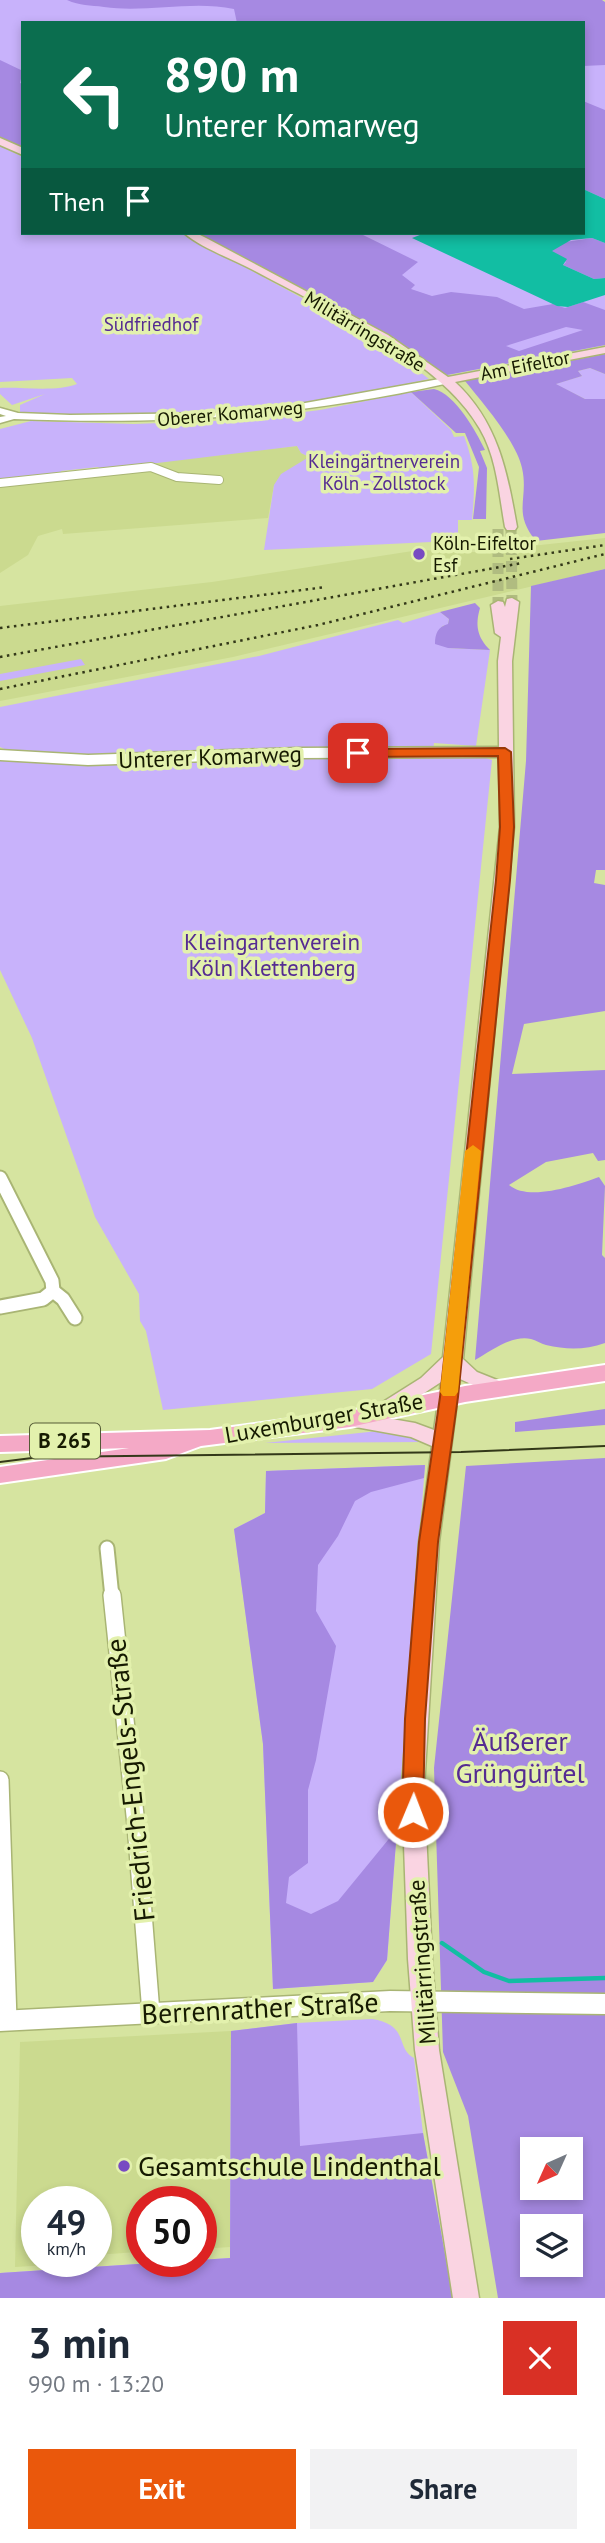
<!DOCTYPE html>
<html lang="en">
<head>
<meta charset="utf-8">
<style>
  :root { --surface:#fff; --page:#f2f2f3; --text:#1f2937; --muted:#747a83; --accent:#ea580c }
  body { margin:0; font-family:"PT Sans",sans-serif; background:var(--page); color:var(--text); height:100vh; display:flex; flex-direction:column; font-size:26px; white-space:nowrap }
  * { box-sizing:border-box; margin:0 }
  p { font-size:23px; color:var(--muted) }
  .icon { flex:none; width:38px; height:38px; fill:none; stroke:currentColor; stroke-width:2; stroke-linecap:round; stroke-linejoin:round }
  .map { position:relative; height:2298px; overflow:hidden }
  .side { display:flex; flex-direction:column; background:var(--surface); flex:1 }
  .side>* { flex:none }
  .top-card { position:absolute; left:21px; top:21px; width:564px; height:214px; border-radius:0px; box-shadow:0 4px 10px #0003; background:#0b6e4f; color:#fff; overflow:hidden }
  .needle { width:46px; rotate:225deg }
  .fabs { position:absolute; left:520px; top:2137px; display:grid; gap:14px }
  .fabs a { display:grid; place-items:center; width:63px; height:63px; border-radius:0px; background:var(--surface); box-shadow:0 4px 10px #0003; font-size:35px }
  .speed { position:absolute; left:21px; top:2186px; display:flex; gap:14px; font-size:35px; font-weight:700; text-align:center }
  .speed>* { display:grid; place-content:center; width:91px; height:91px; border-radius:50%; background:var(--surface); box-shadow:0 4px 10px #0003; line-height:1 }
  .speed small { font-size:18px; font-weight:400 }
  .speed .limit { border:10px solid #d22; background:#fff; color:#111 }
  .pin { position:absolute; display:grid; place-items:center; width:60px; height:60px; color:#fff; margin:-30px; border-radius:14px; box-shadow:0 4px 10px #0006 }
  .me { position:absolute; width:77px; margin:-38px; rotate:1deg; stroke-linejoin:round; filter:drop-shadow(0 0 5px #0008) }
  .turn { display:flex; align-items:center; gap:24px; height:147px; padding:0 28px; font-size:32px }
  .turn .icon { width:91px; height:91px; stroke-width:2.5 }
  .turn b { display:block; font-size:49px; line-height:60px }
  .then { display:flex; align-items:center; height:66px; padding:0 28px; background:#0003; gap:14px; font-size:26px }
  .round { display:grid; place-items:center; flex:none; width:74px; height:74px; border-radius:0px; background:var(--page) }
  .summary { display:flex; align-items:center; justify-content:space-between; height:119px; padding:0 28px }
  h1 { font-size:42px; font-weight:800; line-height:52px }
  .primary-button { display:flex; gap:14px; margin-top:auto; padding:14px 28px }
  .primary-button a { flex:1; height:80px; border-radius:0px; background:var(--accent); color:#fff; font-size:28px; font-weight:800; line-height:80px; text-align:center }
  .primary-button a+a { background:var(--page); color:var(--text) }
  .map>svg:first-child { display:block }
</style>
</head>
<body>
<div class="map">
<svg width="605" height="2298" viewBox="0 0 605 2298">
  <rect width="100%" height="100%" fill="#d6e4a0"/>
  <g fill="#cbda8f">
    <path d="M297,446L301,453L310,457L274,485L268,518L63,534L62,529L38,536L28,555L0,573V485L200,456Z"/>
    <path d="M605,538V569L233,657L0,701V606L212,582L419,550L475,552Z"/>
    <path d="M231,2031L230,2247L201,2249V2202H142V2260H138L137,2252L96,2255V2202H37V2261L80,2263L15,2267L20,2042Z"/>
  </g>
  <g fill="#c8b2fb">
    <path d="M0,0H589L605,11V345L447,375L383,333L195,233H583V23H23V149L0,138Z"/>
    <path d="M0,146L23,157V233H182L376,338L429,379C374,391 317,405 261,411C181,418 100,418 20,412V405L45,394L12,405L0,394V388C24,387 57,392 77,384L72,378L0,382Z"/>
    <path d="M590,368L605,374V399H585L555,384L582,376L578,371Z"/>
    <path d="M411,392L451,430L454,437L464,436C476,468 475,487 472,520H458V539H431V542L264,550L274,485L281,474L309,457L301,453L297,446L100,470L98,467L61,471V475L0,482V429L31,421L134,424L239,420L320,410Z"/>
    <path d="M440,612L449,619L448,625L442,626L448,648L490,650L476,746L434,743L433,750H342V747L325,750L128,756L16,754L0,747V707L259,656L398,620L403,623Z"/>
    <path d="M81,659L85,665L0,681V674Z"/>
    <path d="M247,757H483L492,760L431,1354L372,1389L163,1410L146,1331L140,1321L139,1294L95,1217L32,1038L0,970V758L61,764Z"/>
    <path d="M378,1431L396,1432L423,1442L265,1443Z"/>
    <path d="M425,1465L387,1960L373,1982L273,1989L263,1744L234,1529L265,1513L266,1471Z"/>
    <path d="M372,2019C410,2025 395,2048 414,2058L423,2133L453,2298H0V2273L230,2258L231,2031L297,2023Z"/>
  </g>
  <g fill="#a689e2" fill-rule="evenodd">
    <path d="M67,0H602L605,2V65L583,66V23H237L234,9C192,0 147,13 104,7C90,5 80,6 67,0Z"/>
    <path d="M0,60L23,71L20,83L23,84V149L0,138Z"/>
    <path d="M583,101L605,110V199L583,189Z"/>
    <path d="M195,233H359L418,262L402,275L415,285L411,289L432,296L451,292L497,297L524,309L553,304L565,308L583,302L605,310V345L447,375L383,333ZM566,327L583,330L519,351L506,346Z"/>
    <path d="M592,238L605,243V278L594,279L563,265L566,262L551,251L565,242Z"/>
    <path d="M605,354V374L590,368L578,371L582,376L556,384L585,399H605V533L536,541C512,512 529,499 522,468C516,441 482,402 465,381Z"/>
    <path d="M434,389C455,394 476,431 485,450L480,451L487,468L486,519H473L479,467L465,433H456L411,392Z"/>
    <path d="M605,569V870H596L594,883L605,885V1011L524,1024L512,1074L605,1070V1160L598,1161L593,1153L546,1162L509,1185C529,1202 577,1185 599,1177L605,1186L602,1255L605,1258V1343C585,1350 567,1350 546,1345C541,1344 536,1340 531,1339C511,1335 491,1351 475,1360L526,761L531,586Z"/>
    <path d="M475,603L480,608C475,625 477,637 490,650L448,648L435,644C435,633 438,627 448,624L449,619L440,612Z"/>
    <path d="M605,1409V1425L515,1432V1422Z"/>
    <path d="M605,1458V2298H498L468,2116L443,2052L434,1768L466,1466ZM532,2149H570V2188H532ZM532,2226H570V2264H532Z"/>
    <path d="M425,1465L424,1478L371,1492L355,1501L338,1536L318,1565L316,1611L336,1646L316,1760L308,1790V1863L289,1877L286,1903L311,1914L338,1901L397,1829L387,1960L373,1982L273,1989L263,1744L234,1529L265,1513L266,1471Z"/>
    <path d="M297,2023L300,2146L423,2133L453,2298H0V2273L230,2258L231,2031Z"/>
  </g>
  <path fill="#12bea3" d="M583,189L605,199V243L592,238L571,240L552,251L567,259L563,265L594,279L605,278V295L568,307L557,306L412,238L425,233H583Z"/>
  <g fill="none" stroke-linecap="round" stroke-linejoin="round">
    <path stroke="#12bea3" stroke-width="4.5" d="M442,1943L484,1972L509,1981L605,1978"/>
    <g stroke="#b0bc80" stroke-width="11" stroke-dasharray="11 6" stroke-linecap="butt">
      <path d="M511,527L512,602"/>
      <path d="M498,529V605"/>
    </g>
    <defs>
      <path id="minor-far3" d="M0,483L151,467L177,477L219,480"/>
      <path id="minor-far2" d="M0,755L88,760L297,753L505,752"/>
      <g id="minor-far1">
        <path d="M0,1178L52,1281L53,1291"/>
        <path d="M53,1291L63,1299L75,1318"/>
        <path d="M0,1307L43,1299L53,1291"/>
        <path d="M107,1548L112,1597"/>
      </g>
      <g id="minor">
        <path d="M112,1595L136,1825L151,2013"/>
        <path d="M0,1780L8,2020"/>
      </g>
      <g id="tertiary">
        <path d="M445,378L450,381L449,383C299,417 166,425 14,419L0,423V417L6,416L0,414V408L18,413L70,415L214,413L294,405Z"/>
        <path d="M390,1991L605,1994V2014L390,2011L0,2031V2011Z"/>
      </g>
      <g id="secondary">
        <path d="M0,138L23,148V155L0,145Z"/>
        <path d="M184,233H196L208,239L388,335L448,377L605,347V353L455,382C498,422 507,471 517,527L515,530H507L505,527C499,494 497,458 480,429C440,358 325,309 255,271C233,259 203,249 184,233Z"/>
        <path d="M512,598L519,602L512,661L514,827L463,1359L477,1372L507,1384L510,1389L507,1394H493L460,1379L439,1542L424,1788L432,1959L439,2050L479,2298H453L415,2050L408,1959L402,1788L419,1542L432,1446L411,1437L350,1426L343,1424L340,1419L343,1414L350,1412L374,1416L372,1412L375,1407L421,1378L443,1357L500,827L498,661L501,637L495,633L491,605L498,601L503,602L505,607L507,599ZM441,1382L434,1430L415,1423L386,1418Z"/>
      </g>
      <path id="primary" d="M605,1365V1381L465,1402L350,1427L201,1446L166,1459L0,1483V1467L129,1448L0,1452V1436L210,1430L350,1411L465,1386Z"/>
    </defs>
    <use href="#minor-far3" stroke="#a9b574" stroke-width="10"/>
    <use href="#minor-far2" stroke="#a9b574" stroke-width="13"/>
    <use href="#minor-far1" stroke="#a9b574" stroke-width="17"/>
    <use href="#minor" stroke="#a9b574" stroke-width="20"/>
    <use href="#tertiary" stroke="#a9b574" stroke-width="3"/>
    <use href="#secondary" stroke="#a9b574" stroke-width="3"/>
    <use href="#primary" stroke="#fff" stroke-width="4"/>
    <use href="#minor-far3" stroke="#fff" stroke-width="8"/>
    <use href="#minor-far2" stroke="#fff" stroke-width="10"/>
    <use href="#minor-far1" stroke="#fff" stroke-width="13"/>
    <use href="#minor" stroke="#fff" stroke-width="17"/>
    <use href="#tertiary" fill="#fff" fill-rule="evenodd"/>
    <use href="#secondary" fill="#fad4e2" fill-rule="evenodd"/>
    <use href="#primary" fill="#f4a9c6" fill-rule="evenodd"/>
    <path stroke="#333819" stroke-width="2" d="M0,1462L40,1457L461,1452L605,1446"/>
    <g stroke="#333819" stroke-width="2.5" stroke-dasharray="2.5 4.5" stroke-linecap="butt">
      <path d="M510,559L605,545"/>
      <path d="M0,628L326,587"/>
      <path d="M0,657L522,563"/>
      <path d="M0,689L318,625L605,554"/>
    </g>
  </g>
  <path fill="#ea580c" stroke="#983908" stroke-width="2" d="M505,748L511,752L514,827L510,880L458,1397L438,1542L425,1719L423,1812L420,1818L413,1820L405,1818L402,1812L405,1719L419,1542L440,1397L496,880L500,827L498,756L358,757L351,753L358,749Z"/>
  <path fill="#f59e0b" d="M473,1145L481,1151L458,1392L455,1396H443L440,1392L465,1151Z"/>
  <g fill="#784ac2" stroke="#e3f1ad" stroke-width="2.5">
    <circle cx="419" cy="554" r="7"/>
    <circle cx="124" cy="2166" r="7"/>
  </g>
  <g text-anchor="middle" stroke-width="7" stroke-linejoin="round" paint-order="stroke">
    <g font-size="19" fill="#552b92" stroke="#e3f1ad">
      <text x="151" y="331">Südfriedhof</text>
      <text x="384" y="468">Kleingärtnerverein<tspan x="384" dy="22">Köln - Zollstock</tspan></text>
    </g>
    <g font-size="19" fill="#161a01" stroke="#e3f1ad">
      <text transform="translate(365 331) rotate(31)" y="7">Militärringstraße</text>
      <text transform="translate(525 365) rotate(-11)" y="7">Am Eifeltor</text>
      <text transform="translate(230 413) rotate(-5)" y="7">Oberer Komarweg</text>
    </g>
    <g font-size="19" fill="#161a01" stroke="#e3f1ad" text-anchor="start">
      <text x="433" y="550">Köln-Eifeltor<tspan x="433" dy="22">Esf</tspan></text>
    </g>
    <rect fill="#e3f1ad" stroke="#545a35" stroke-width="2" x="30" y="1423.5" width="70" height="35" rx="5"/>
    <g font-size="21" font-weight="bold" fill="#161a01">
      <text x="65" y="1448">B 265</text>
    </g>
    <g font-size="23" fill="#161a01" stroke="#e3f1ad">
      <text transform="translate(210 757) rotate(-2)" y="8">Unterer Komarweg</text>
      <text transform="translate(324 1418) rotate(-10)" y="8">Luxemburger Straße</text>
      <text transform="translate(422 1962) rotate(-94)" y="8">Militärringstraße</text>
    </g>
    <g font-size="23" fill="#552b92" stroke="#e3f1ad">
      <text x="272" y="950">Kleingartenverein<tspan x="272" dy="26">Köln Klettenberg</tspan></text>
    </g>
    <g font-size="28" fill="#552b92" stroke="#e3f1ad">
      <text x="520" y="1751">Äußerer<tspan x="520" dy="32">Grüngürtel</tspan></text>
    </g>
    <g font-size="28" fill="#161a01" stroke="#e3f1ad">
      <text transform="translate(130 1780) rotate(-96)" y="10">Friedrich-Engels-Straße</text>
      <text transform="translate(260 2008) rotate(-3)" y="10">Berrenrather Straße</text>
    </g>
    <g font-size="28" fill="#161a01" stroke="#e3f1ad" text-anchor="start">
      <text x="138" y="2176">Gesamtschule Lindenthal</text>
    </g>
  </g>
</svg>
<div class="fabs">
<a><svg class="needle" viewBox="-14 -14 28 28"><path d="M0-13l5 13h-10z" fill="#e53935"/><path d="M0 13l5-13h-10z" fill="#747a83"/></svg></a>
<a><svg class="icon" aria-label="layers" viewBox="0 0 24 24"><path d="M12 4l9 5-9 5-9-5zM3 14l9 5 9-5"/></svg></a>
</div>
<div class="speed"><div>49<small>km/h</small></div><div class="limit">50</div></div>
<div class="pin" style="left:358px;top:753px;background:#d93025"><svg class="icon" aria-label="arrive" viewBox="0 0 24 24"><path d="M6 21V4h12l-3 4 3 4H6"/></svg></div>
<svg class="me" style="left:413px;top:1812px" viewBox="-20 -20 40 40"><circle r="17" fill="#ea580c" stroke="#fff" stroke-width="3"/><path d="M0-11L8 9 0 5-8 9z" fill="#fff"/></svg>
<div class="top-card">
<div class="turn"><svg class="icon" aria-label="left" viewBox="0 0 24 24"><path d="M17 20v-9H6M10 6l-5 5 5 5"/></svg><div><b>890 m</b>Unterer Komarweg</div></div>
<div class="then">Then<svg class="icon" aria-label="arrive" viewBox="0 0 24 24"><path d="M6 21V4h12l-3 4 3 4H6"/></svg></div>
</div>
</div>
<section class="side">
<div class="summary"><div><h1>3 min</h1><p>990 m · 13:20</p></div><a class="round" style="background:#d93025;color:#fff"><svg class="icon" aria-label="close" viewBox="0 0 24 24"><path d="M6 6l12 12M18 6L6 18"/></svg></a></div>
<div class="primary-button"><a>Exit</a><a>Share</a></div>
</section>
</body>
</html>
